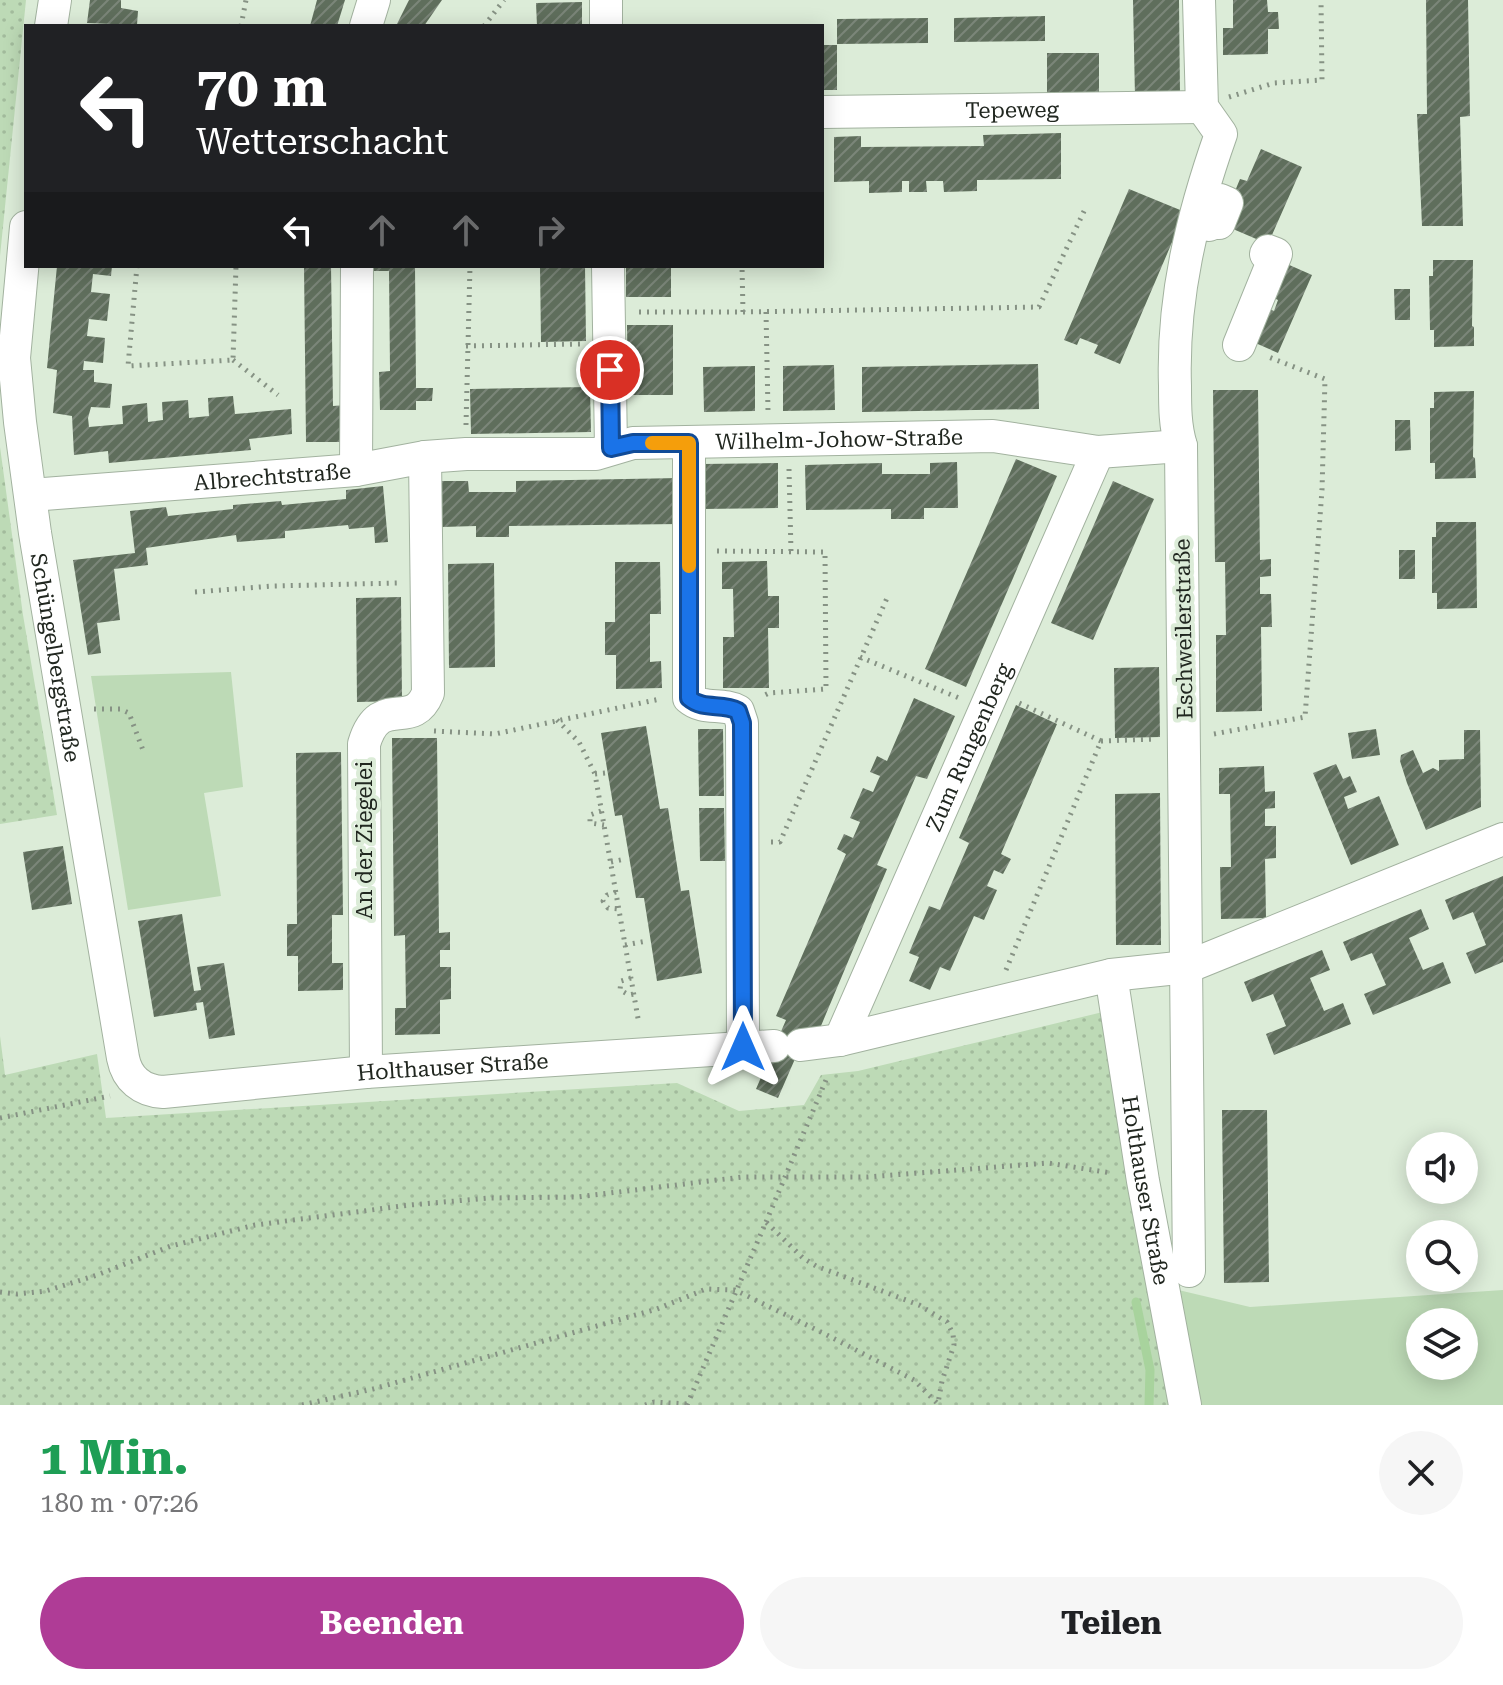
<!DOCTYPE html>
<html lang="de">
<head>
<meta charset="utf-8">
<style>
  :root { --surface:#fff; --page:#f6f6f6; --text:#202124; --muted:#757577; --accent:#af3c96 }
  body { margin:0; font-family:"Roboto Serif",serif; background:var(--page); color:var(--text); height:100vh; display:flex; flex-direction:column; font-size:30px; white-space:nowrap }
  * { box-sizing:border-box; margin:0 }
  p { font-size:26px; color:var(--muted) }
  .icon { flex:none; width:44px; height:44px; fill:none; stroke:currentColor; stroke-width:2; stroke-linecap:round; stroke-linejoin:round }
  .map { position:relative; height:1405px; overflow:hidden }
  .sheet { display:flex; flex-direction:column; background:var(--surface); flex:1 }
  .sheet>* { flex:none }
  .hud { position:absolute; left:24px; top:24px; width:800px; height:244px; border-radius:0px; box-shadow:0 4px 20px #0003; background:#202124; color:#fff; overflow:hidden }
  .controls { position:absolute; left:1406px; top:1132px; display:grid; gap:16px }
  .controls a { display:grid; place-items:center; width:72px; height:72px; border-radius:50%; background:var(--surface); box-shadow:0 4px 20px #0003; font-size:40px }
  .pin { position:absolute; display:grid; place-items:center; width:68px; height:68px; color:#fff; margin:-34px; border:4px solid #fff; border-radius:50%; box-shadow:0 2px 8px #0007 }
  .me { position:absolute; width:88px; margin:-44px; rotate:0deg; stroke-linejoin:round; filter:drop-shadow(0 0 6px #0008) }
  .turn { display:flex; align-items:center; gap:28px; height:168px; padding:0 40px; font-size:36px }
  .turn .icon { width:104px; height:104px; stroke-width:2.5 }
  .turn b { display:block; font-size:56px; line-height:68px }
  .lanes { display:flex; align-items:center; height:76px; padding:0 40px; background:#0003; justify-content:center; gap:40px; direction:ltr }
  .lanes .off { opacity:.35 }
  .round { display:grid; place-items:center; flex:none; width:84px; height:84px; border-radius:42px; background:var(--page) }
  .summary { display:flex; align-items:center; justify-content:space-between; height:136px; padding:0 40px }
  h1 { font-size:48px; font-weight:700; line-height:60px; color:#1e9e55 }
  .action { display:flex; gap:16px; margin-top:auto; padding:16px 40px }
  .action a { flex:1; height:92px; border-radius:48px; background:var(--accent); color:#fff; font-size:32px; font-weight:700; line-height:92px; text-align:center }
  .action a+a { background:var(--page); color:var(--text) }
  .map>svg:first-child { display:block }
</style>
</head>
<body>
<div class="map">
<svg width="1503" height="1405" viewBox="0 0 1503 1405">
  <defs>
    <pattern id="grass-dots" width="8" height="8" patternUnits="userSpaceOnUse" patternTransform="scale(2)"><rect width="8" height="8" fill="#bddab6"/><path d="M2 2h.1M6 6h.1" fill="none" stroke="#a2bb9c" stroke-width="1.8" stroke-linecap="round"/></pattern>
    <pattern id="building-hatch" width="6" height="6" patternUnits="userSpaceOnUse" patternTransform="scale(2)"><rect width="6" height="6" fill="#5f6e5c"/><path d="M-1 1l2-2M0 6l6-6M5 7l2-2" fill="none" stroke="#7b8679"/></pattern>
  </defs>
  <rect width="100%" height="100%" fill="#dcecd8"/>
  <g fill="url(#grass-dots)">
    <path d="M0,0H26L0,256Z"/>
    <path d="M0,447L23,615L57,815L0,824Z"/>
    <path d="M1107,1011L1196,1405H0V1036L5,1075L97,1054L106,1118L677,1083L739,1111L804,1105L821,1075L858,1071Z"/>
  </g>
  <g fill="#bddab6" fill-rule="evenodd">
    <path d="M231,672L243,787L204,793L221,896L128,910L91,676Z"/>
    <path d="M1170,1288L1250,1307L1503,1290V1405H1196ZM1420,1322H1464V1366H1420Z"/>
  </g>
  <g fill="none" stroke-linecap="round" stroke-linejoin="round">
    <path stroke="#a8d39d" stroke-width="9" d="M1136,1302L1150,1370L1149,1405"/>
  </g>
  <g fill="url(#building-hatch)">
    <path d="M90,0H121V8L138,11L137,25L87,23Z"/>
    <path d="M317,0H345L337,26H310Z"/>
    <path d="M409,0H442L424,26H396Z"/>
    <path d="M1133,0H1179L1180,96L1135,97Z"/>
    <path d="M1233,0H1267L1268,12H1278L1279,29H1268V54L1223,55V28H1233Z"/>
    <path d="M1426,0H1468L1470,116L1460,117L1463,226H1422L1417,114H1427Z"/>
    <path d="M582,2V26H537L536,3Z"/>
    <path d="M1045,16V41L954,42V18Z"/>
    <path d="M928,18V43L837,44V19Z"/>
    <rect x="822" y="45" width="15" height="45"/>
    <path d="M1047,53H1099V98L1047,99Z"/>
    <path d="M1061,133V179L977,180V191L944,192L943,181H926L927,192H909V181H902V192L869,193V181L834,182V137L861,136V147L984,146L983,135Z"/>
    <path d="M1261,149L1302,167L1268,244L1226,226L1241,194L1235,191L1240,179L1247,181Z"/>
    <path d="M1129,189L1185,212L1120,364L1094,353L1098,345L1080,338L1077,345L1064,340Z"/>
    <path d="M1278,260L1312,275L1278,353L1244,338L1267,308L1274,311L1278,300L1272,297Z"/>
    <path d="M1433,260H1473L1472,326L1474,327V346L1434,347V330H1430L1429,276H1433Z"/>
    <path d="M57,266H112L111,276L93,274L91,292L110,294L107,321L89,319L87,336L105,338L103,363L84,361L83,370H94V382L112,384L110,408L91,407L88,418L89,427L123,424L122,406L147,403L148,422L163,420L162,402L188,400L189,418L209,416L208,398L233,396L235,414L291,409L292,434L249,439L251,450L109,463L108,451L74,455L72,416L53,413L57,370L47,368Z"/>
    <path d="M304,266H331L333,406L346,405V442H306Z"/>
    <path d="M366,266H415L416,388H433L432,401H416V410H380L379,372L390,371L389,271H367Z"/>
    <path d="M540,266H585L586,341L541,342Z"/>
    <rect x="626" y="266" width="45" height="31"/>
    <path d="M1394,289H1410V320H1395Z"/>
    <path d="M627,325H673V395H628Z"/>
    <path d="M1038,364L1039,409L862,412V367Z"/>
    <path d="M834,365L835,410L783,411V366Z"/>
    <path d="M755,366V411L704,412L703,367Z"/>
    <path d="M590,387L591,432L471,434L470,389Z"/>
    <path d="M1213,390H1258L1260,560L1271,559V576L1260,577V594H1271L1272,627H1261L1262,711L1216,712V635H1226L1225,562H1215Z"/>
    <path d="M1474,391L1473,457L1475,458L1476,478L1435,479V463H1430V408H1434V392Z"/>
    <path d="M1395,420H1410L1411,450L1395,451Z"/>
    <path d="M1016,459L1057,476L966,687L925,669Z"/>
    <path d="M957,462L958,508H924V519H891V509L806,510L805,465L882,463V474H930V463Z"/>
    <path d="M778,463V508L701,509V464Z"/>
    <path d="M680,478V524L509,526V537H476V526L442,527L441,481H468L469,492H516V481Z"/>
    <path d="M1113,481L1154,499L1093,640L1051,623Z"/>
    <path d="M383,486L388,542L375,543L374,527L349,529L348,525L285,531V538L237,542L236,535L146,548L148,565L114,569L120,620L97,623L101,653L88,655L73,560L135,553L130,511L166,507L168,516L233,509V505L281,501L282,505L346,499V490Z"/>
    <path d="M1436,522H1476L1477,608L1437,609V593H1432V537H1436Z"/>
    <rect x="1399" y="550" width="16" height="29"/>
    <path d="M767,561L768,596H779V628H768L769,688H723V637H734L733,589H722V562Z"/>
    <path d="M615,562H660L661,614H650V662L661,661L662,688L616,689V655H605V622H615Z"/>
    <path d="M494,563L495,667L449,668L448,564Z"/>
    <path d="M401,597L402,701L357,702L356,598Z"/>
    <path d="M1159,667L1160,737L1115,738L1114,668Z"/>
    <path d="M914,698L955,716L927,779L916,776L877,865L887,869L818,1033L808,1029L778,1098L756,1089L786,1020L776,1016L846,854L837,849L844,834L853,838L860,822L850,818L863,788L873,792L880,776L870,772L877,756L887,761Z"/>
    <path d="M1016,705L1057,724L1001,854L1011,859L1003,874L994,870L987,886L997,890L984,920L974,916L950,971L940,967L930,990L909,981L919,957L909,953L929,906L940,910L969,843L959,838Z"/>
    <path d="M646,726L660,809L668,808L681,891L689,890L702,973L657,981L644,898H636L622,815L615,816L601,733Z"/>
    <path d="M698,729H723L724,796H699Z"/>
    <path d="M1376,729L1380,755L1352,759L1348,733Z"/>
    <path d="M1464,730H1480L1481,807L1426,830L1407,783L1400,761L1401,755L1413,750L1423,773L1433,768L1439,771V760L1464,759Z"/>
    <path d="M392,738H437L439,933L450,932V950H440V967H451V999L440,1000V1034L395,1035V1008H406L405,935L394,936Z"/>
    <path d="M341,752L343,915H332V963H343V990L298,991V956H287V924H297L296,753Z"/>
    <path d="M1336,764L1343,779L1350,776L1357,792L1344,797L1348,809L1379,796L1399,845L1351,865L1313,773Z"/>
    <path d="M1264,766L1265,792L1275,791V808L1265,809V826H1276V858L1265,859L1266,918L1221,919L1220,867H1231L1230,794H1219V768Z"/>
    <path d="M1160,793L1161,945H1116L1115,794Z"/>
    <path d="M699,808H724L725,861H700Z"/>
    <path d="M63,846L72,904L32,910L23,852Z"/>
    <path d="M1503,876V962L1475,974L1466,953L1486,945L1473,912L1453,920L1445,900Z"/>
    <path d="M1421,909L1429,929L1409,938L1423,970L1443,962L1451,983L1373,1015L1364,994L1386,985L1372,953L1351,961L1343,942Z"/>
    <path d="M182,914L194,991L201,990L197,967L224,963L235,1035L209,1039L203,1002L196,1003L197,1010L154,1017L138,921Z"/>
    <path d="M1322,950L1330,970L1310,978L1324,1011L1343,1003L1351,1024L1274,1055L1266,1034L1286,1026L1273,994L1252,1002L1244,982Z"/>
    <path d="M1222,1110H1267L1269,1282L1224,1283Z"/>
  </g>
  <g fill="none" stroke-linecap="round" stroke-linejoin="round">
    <defs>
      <g id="minor">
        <path d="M51,26L55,0"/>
        <path d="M366,26L374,0"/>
        <path d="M606,26V0"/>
        <path id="s1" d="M822,112L1202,107"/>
        <path d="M1198,219L1209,225L1220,200L1227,203L1219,223"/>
        <path id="s2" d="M26,227L14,358L20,422L35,533L123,1058C127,1079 142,1091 163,1092L366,1072L774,1046"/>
        <path d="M608,266L611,448"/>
        <path d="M1239,345L1276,254L1268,251L1266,254"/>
        <path d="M689,443V698C704,711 722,702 738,711L742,723L743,1047"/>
        <path d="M356,470L357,266"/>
        <path id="s3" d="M31,495L356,470L425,457L466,454H596L633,443L993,436L1098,452L1181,446"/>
        <path id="s4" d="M1111,975L1143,1181L1185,1405"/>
        <path id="s5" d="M840,1040L1098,452"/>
        <path d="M801,1045L840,1040L1111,975L1187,967L1503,839"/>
        <path d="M366,1072L364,744C380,691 412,733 428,693L425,457"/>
        <path d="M1189,1271L1181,446C1175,426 1175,407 1175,386C1172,298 1192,216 1221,134L1202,107L1199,0"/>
      </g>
    </defs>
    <use href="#minor" stroke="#a2b29f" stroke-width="34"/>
    <g stroke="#869284" stroke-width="5" stroke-dasharray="2 6" stroke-linecap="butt">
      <path d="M241,26L246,0"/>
      <path d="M484,26L504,0"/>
      <path d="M1229,97L1274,83L1322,80L1321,0"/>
      <path d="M137,266L128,366L233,360L236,266"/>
      <path d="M639,312H743L742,266"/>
      <path d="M743,312L1039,307L1086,207"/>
      <path d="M766,312L768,411"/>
      <path d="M466,346L581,344"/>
      <path d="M233,360L278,395"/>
      <path d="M466,425L470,266"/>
      <path d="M789,469L791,552"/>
      <path d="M717,551L825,552L826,689L769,693L763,696"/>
      <path d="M195,592L273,586L398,583"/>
      <path d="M860,657L959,698"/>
      <path d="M94,709H120L129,713L144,753"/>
      <path d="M557,720L579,742L595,774"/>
      <path d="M434,731L495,734L660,699"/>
      <path d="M1214,734L1305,717L1322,490L1325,379L1266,356"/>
      <path d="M1101,741L1156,739"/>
      <path d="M605,773L595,774L639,1024"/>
      <path d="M601,811L590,815V823L604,825"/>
      <path d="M771,842H780L887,598"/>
      <path d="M611,862L625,859"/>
      <path d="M616,892L607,895L603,901L608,908L619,909"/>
      <path d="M625,945L647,941"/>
      <path d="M1006,970L1101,741L1019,703"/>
      <path d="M631,978L621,981L620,990L629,995L634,994"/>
      <path d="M0,1118L110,1096"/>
      <path d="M0,1292L17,1294L46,1291L97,1275L171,1246L255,1225L410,1205L489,1198L577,1197L742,1177H867L1048,1163L1111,1173"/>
      <path d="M302,1405L373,1389L657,1309L706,1289L735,1290L825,1334L914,1380L939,1405"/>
      <path d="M645,1405L654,1402L687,1404"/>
      <path d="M687,1405L766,1222L803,1258L816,1266L919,1305L947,1322L953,1334L954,1345L942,1381L938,1403"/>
    </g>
    <use href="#minor" stroke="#fff" stroke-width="32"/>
    <path stroke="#869284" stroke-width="5" stroke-dasharray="2 6" stroke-linecap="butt" d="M766,1222L826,1080"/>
  </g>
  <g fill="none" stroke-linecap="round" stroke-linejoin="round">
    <defs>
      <path id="route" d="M610,370L611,448L633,443H689V698C704,711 722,702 738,711L742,723L743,1047"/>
    </defs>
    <use href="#route" stroke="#114b97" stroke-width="20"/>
    <use href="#route" stroke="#1a73e8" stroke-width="14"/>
    <path stroke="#f59e0b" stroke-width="14" d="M652,443H689V566"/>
  </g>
  <g text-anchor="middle" stroke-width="8" stroke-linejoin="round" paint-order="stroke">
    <g font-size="22" fill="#212720" stroke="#dcecd8">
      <text dy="8" stroke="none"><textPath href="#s1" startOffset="190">Tepeweg</textPath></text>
      <text dy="8" stroke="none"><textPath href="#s3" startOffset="812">Wilhelm-Johow-Straße</textPath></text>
      <text dy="8" stroke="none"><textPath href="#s3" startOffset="242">Albrechtstraße</textPath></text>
      <text transform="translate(1183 629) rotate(-91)" y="8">Eschweilerstraße</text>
      <text dy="8" stroke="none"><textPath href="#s2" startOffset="434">Schüngelbergstraße</textPath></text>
      <text dy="8" stroke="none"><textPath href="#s5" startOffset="320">Zum Rungenberg</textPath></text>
      <text transform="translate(364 840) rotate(-90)" y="8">An der Ziegelei</text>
      <text dy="8" stroke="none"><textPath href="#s2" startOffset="1188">Holthauser Straße</textPath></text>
      <text dy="8" stroke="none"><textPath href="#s4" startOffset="218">Holthauser Straße</textPath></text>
    </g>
  </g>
</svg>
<div class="controls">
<a><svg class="icon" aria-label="sound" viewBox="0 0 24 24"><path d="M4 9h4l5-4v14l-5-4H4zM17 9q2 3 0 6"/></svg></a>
<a><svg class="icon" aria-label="search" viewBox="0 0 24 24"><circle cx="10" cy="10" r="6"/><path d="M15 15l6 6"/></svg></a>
<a><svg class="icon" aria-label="layers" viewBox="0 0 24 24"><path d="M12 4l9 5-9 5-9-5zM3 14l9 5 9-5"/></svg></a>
</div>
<div class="pin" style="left:610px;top:370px;background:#d93025"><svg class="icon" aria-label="arrive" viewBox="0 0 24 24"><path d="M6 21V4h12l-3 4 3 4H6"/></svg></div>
<svg class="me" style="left:743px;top:1047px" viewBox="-20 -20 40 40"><path d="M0-17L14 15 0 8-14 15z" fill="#1a73e8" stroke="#fff" stroke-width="4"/></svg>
<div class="hud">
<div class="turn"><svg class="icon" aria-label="left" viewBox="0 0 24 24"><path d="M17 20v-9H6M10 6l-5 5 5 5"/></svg><div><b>70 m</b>Wetterschacht</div></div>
<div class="lanes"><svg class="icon" aria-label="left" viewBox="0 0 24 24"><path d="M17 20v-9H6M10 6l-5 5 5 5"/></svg><svg class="icon off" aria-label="ahead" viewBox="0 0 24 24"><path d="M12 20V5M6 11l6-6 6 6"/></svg><svg class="icon off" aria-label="ahead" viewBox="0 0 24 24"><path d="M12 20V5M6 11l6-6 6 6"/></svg><svg class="icon off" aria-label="right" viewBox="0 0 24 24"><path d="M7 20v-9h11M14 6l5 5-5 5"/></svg></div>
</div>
</div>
<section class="sheet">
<div class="summary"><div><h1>1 Min.</h1><p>180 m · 07:26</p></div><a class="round"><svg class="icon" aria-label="close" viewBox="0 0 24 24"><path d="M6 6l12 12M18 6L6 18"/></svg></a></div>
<div class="action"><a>Beenden</a><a>Teilen</a></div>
</section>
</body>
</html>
